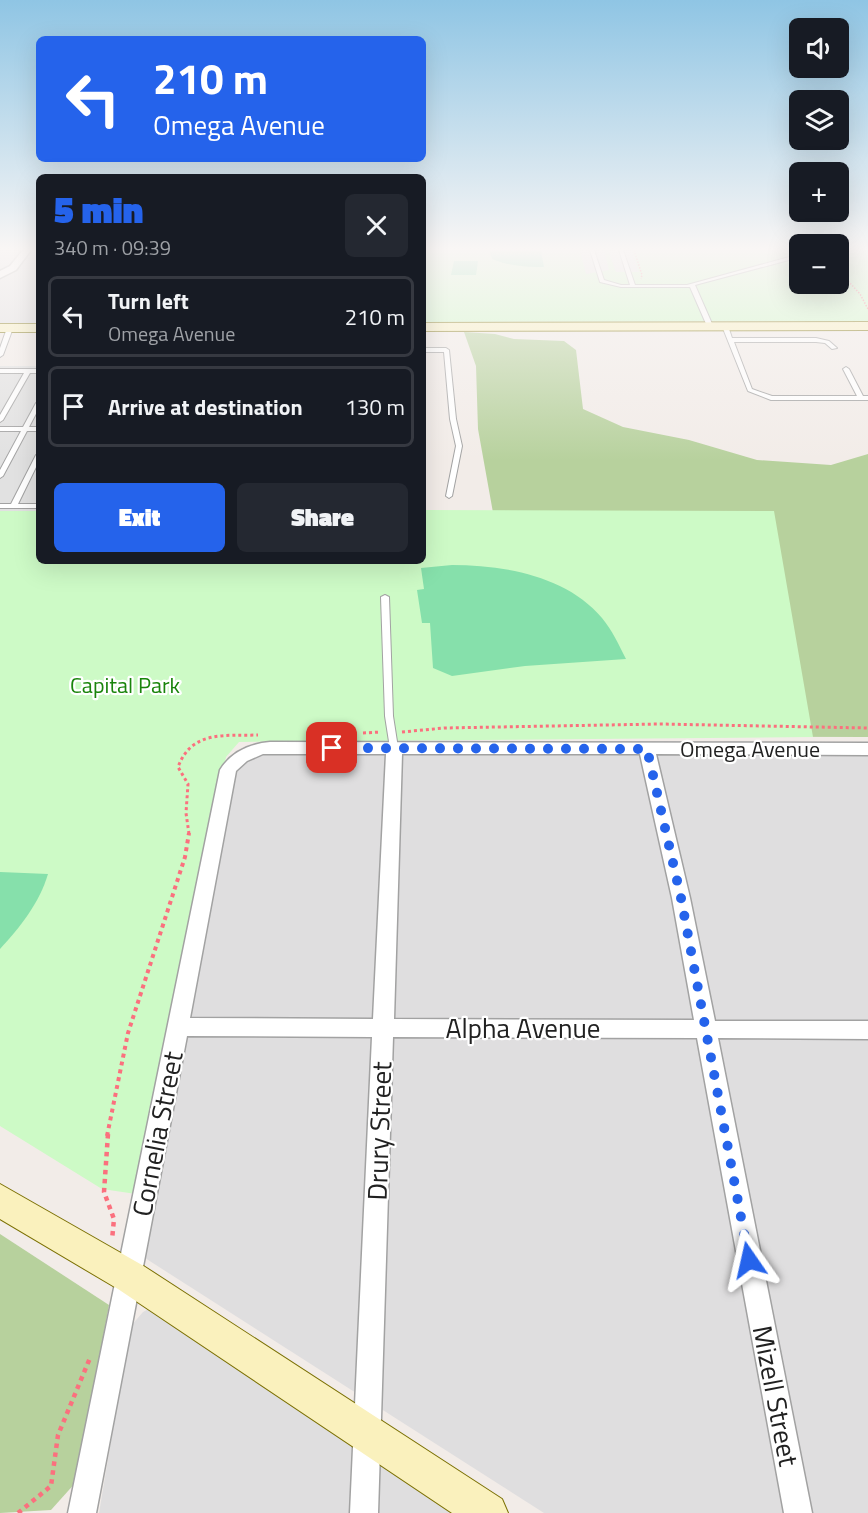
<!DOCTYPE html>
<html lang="en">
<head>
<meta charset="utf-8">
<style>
  :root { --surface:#171b24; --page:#242831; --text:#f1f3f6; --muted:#9ea1a6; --line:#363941; --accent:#2563eb }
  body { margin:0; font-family:"Titillium Web",sans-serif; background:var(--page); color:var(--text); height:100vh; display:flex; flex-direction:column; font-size:22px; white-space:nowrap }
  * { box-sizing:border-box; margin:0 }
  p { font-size:20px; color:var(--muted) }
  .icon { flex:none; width:33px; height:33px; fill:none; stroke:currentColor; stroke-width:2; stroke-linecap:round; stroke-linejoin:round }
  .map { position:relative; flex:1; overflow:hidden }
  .sheet { position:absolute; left:36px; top:174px; width:390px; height:390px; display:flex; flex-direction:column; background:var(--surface); border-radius:9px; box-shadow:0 6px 24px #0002 }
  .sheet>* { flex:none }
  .guide { position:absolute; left:36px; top:36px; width:390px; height:126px; border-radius:9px; box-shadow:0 6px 24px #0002; background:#2563eb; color:#fff; overflow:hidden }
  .tools { position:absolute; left:789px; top:18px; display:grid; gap:12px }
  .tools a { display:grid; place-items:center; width:60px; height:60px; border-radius:9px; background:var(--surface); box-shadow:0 6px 24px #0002; font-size:30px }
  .pin { position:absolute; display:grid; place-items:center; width:51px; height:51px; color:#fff; margin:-26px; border-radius:12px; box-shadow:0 3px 9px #0006 }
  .me { position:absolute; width:66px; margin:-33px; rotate:349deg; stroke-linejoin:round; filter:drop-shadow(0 0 4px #0008) }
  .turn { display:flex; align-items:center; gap:21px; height:126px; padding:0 18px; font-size:27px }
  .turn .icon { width:78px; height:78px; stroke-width:2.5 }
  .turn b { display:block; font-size:42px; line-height:51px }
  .round { display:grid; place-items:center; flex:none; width:63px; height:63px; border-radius:9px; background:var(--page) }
  .head { display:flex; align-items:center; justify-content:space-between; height:102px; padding:0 18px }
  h1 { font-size:36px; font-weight:800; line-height:45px; color:var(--accent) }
  .primary-button { display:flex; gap:12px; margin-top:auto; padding:12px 18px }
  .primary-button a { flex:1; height:69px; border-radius:9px; background:var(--accent); color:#fff; font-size:24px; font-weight:800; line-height:69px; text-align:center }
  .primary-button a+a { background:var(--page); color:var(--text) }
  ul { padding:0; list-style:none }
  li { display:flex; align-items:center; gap:18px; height:81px; margin:0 12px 9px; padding:0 6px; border:3px solid var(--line); border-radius:9px }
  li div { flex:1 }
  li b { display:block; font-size:22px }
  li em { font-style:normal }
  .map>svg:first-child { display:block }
</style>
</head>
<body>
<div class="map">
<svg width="868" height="1513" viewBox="0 0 868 1513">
  <rect width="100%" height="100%" fill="#f2ece8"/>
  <g fill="#dfdedf">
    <rect x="0" y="250" width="39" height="74"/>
    <path d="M264,751L868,754V1513H544L145,1258L235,767Z"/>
    <path d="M152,1307L465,1513H99L130,1327L143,1312Z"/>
  </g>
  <g fill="#b7d19d">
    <path d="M464,332L495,334L514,339L564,341L576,350L583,409L623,427L689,440L757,460L831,465L868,454V737L431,736L499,546L478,429L476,366Z"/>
    <path d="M0,1234L109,1305L77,1481L51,1510L0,1513Z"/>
  </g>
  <g fill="#cdfac6">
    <path d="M423,250H799L800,284H838L839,250H868V321L423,322Z"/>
    <path d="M423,510L774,511L813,737L239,742L226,757L136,1194L102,1189L0,1126V511H39V561H423Z"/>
  </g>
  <g fill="#86e0ab">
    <path d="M489,250H537L541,251L544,267C526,267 509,266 492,259Z"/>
    <path d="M454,261H478L476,275H451Z"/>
    <path d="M452,565C504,565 567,576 602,618C612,630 619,645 626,659L525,666L452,676L433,668L430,623H422L417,590L424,589L421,568Z"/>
    <path d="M0,872L48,874C39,904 20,927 0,949Z"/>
  </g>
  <g fill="#e1e1e1">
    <path d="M580,250H604L609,270L586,274Z"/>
    <path d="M608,250H632L639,272H616Z"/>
    <rect x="0" y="366" width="39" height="145"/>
  </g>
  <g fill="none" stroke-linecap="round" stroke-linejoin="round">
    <defs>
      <g id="lane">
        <path d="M590,250H594L604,280L621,285H630L619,250H623L635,285H687L800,254V257L695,285L713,326L710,328L707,326L690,287H621L600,282Z"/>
        <path d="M723,325L728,326L732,338H816L829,341L837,348L832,349L825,343L816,342H734L752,389L772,396H857L843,369L846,367L849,369L863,396H868V400H771L748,391L722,326Z"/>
        <path d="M10,326L13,328L3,355L0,357V348L7,328Z"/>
        <path d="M423,348H446L449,350L456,419L462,446L452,496L449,498L446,496L456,446L450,419L444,352H423Z"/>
        <path d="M0,369H39V373H30L3,420L0,422V415L24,373H0Z"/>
        <path d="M39,401V408L29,427H39V431H27L3,476L0,478V470L21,431H0V427H23L36,403Z"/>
        <path d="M39,453V461L18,504H39V508H0V504H11L36,455Z"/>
        <path d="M385,595L389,597L393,716L398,748L394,751L390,748L385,716L381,597Z"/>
      </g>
      <g id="street">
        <path d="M23,250H31L16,270L0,278V271L10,266Z"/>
        <path d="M270,742L868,743V755L656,754L690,898L715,1021H868V1039L718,1038L812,1513H784L697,1038L393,1037L378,1513H350L372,1037L187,1036L96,1513H68L220,770C231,752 249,744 270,742ZM263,754H386L373,1019L190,1018L236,771L247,761ZM402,754H640L672,898L694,1020L394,1019Z"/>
      </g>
      <g id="secondary">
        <path d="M868,322V330L423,331V323Z"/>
        <rect x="0" y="324" width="39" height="8"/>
        <path d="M0,1184L142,1265L502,1499L508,1513H452L118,1289L0,1219Z"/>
      </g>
    </defs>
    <use href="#lane" stroke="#a2a2a2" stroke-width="2"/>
    <use href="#street" stroke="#a2a2a2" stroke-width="3"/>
    <use href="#secondary" stroke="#7c7104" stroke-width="2"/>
    <g stroke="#fb707e" stroke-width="1.5" stroke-dasharray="1.5 1.5" stroke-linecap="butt">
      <path d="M634,250L642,275L641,279"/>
      <path d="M838,270L860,294L868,309"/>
    </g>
    <g stroke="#fb707e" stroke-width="3" stroke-dasharray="3 3" stroke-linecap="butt">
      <path d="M402,732L444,728L660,724L868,728"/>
      <path d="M363,733L381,732"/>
      <path d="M189,834L186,813L188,784L178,767C192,730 224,736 258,735"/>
    </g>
    <path stroke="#fb707e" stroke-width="4" stroke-dasharray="4 4" stroke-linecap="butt" d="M107,1136L128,1033L185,857L189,833"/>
    <g stroke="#fb707e" stroke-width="4.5" stroke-dasharray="4.5 4.5" stroke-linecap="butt">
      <path d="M108,1134L104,1192L114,1219L112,1240"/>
      <path d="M18,1513L51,1486L58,1435L90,1358"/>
    </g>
    <use href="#lane" fill="#fff" fill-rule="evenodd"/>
    <use href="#street" fill="#fff" fill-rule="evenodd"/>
    <use href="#secondary" fill="#faf1bd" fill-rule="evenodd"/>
  </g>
  <linearGradient id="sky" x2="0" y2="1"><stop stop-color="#8fc5e4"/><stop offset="0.54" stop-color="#f9f6f5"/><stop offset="1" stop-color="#f9f6f5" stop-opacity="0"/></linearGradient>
  <rect width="868" height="461" fill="url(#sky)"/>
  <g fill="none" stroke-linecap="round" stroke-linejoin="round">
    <path stroke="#2563eb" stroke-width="10" stroke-dasharray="0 18" d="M332,748L647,749L681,898L749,1260"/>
  </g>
  <g text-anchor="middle" stroke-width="4.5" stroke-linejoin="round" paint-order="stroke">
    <g font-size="22" fill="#19840b" stroke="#fff">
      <text x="125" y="693">Capital Park</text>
    </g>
    <g font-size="22" fill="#212121" stroke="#fff">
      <text x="750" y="757">Omega Avenue</text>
    </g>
    <g font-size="27" fill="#212121" stroke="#fff">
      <text x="523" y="1038">Alpha Avenue</text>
      <text transform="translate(380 1131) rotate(-88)" y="9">Drury Street</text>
      <text transform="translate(158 1134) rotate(-79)" y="9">Cornelia Street</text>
      <text transform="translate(775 1396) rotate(79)" y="9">Mizell Street</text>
    </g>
  </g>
</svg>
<div class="tools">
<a><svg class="icon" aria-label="sound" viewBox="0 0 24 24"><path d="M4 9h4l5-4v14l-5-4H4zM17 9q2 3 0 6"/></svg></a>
<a><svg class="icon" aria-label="layers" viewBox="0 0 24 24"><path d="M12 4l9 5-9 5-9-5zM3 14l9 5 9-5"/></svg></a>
<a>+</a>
<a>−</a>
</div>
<div class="pin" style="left:332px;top:748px;background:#d93025"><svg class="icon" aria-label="arrive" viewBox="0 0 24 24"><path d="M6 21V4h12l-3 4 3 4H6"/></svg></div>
<svg class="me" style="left:749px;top:1260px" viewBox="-20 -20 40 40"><path d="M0-17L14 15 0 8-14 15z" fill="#2563eb" stroke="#fff" stroke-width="4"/></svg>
<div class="guide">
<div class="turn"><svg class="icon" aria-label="left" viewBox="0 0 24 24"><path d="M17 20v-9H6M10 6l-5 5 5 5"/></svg><div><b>210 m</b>Omega Avenue</div></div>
</div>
<section class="sheet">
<div class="head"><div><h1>5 min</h1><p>340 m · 09:39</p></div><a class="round"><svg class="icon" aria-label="close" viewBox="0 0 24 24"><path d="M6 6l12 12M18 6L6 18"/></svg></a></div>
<ul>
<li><svg class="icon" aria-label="left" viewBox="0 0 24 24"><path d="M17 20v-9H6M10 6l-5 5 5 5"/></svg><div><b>Turn left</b><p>Omega Avenue</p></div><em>210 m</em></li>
<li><svg class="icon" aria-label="arrive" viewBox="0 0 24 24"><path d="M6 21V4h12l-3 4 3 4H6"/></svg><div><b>Arrive at destination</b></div><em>130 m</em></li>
</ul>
<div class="primary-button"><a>Exit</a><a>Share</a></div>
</section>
</div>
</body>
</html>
